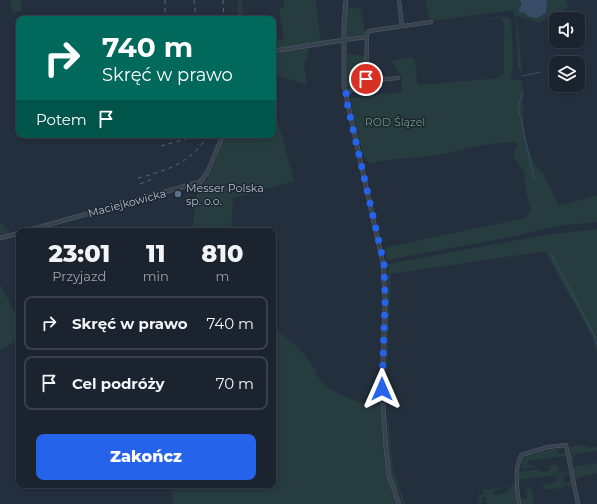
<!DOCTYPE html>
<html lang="pl">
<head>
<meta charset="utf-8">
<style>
  :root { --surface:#1b232e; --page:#282f3a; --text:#f1f3f6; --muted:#a0a4aa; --line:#39404a; --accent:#2563eb }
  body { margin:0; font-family:Montserrat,sans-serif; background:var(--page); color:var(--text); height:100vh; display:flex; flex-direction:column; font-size:15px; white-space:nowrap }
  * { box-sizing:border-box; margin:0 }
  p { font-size:13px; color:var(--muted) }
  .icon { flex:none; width:22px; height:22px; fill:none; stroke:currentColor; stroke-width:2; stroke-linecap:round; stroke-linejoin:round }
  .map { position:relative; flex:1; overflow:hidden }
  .details { position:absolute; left:16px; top:228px; width:260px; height:260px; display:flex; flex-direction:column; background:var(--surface); border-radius:8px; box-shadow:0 2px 6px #0003,0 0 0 1px var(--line) }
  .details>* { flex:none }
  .banner { position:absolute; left:16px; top:16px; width:260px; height:122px; border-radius:8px; box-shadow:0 2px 6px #0003,0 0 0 1px var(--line); background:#00695c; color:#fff; overflow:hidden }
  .buttons { position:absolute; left:549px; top:12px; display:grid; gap:8px }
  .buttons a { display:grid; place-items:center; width:36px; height:36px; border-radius:8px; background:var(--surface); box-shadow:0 2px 6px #0003,0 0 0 1px var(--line); font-size:20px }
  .pin { position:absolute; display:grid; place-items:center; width:34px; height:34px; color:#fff; margin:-17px; border:2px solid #fff; border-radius:50%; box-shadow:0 1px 4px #0007 }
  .me { position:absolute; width:44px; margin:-22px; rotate:0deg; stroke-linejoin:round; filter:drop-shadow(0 0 3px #0008) }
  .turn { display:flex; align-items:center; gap:14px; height:84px; padding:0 20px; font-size:18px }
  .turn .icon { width:52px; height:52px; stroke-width:2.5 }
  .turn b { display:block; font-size:28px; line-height:34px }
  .then { display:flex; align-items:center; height:38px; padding:0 20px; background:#0003; gap:8px; font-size:15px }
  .eta { display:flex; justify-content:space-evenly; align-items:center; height:68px; text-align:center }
  .eta b { font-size:24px; font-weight:800; line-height:28px }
  .primary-button { display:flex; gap:8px; margin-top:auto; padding:8px 20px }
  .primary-button a { flex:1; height:46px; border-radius:8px; background:var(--accent); color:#fff; font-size:16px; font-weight:800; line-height:46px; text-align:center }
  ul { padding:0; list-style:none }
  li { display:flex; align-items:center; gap:12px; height:54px; margin:0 8px 6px; padding:0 12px; border:2px solid var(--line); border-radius:8px }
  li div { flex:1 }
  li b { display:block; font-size:15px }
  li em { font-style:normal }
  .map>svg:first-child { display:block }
</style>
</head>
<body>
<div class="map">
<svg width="597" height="504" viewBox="0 0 597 504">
  <rect width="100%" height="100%" fill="#242f3e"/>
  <g fill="#263c3f">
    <path d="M10,0H21L22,10L13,13Z"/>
    <path d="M238,0H242L243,19H238Z"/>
    <path d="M284,0H316L320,38L324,41L273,48V39H284L279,9L284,7Z"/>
    <path d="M425,0H520V12C524,12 532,17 537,18L546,13L547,0H566L569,8L550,15L540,23L517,16L522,73L518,68L516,18L513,10L430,21Z"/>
    <path d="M347,7L361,9L364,27L366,32L363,36L346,38Z"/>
    <path d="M502,17L509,18L511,21L513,62L511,80H522L524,133L534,164L544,175L559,206L597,195V222L557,226L515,236L387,260L385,249L387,247L526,218L529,214L531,210L526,191L524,173L522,168L514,158V152L517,145L516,142C485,142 455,153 425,157C408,159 387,158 370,164L363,155L350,98L402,92L401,77L392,61L408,57L413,58L415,60L417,83L420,85L499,78L504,74V25L501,18L390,29Z"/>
    <path d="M310,46L304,66L307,85L273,74V52Z"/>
    <path d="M346,54L367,56L364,80L355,88L346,87V78L348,66Z"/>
    <path d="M273,113H276L294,181L233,198L231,231H192L198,186L206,180L211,172L225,135H273Z"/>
    <path d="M0,222L9,230L8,233L0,235Z"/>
    <path d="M597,229V352L591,334L547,255L546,251L391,274L386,398L385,376L388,264L545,235Z"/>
    <path d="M0,284L19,321V340L0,349Z"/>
    <path d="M273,320C278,335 287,337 298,348C304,353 309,361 314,368H316L315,373C320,379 325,386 331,389C345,399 364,405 381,404C383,441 382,469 397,504H173L172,485H273Z"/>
    <path d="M387,406L393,469L405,504H403L391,472L389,453Z"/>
    <path d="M581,445L591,448L597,446V451L573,454L575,462L572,463L570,460L569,447Z"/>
    <path d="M553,447H555V449L566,447V450L565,448L558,449V453H560L561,455L566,452V456L528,461L529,466H535V467L521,469L522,457L519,468L521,457L525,455V456L553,449Z"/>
    <path d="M597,463V473L579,477V478L574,480L572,467Z"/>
    <path d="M557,465L559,472L557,481L555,475L518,480L519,472L536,469L537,470H540L541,472L550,471V467H539Z"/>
    <path d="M567,470L565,472L566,473H569V474L563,476L564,483L570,482V477L572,487H569L568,485L563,486L562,488L541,490L543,489V484L557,482L560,472Z"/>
    <path d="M509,485L506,488L495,489V492H492L495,495L508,492L512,485H515L518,504H487L486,497H481L482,503H479L478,495H483L482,490L506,487Z"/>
    <path d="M526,489H532L534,504H521L520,499L527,498Z"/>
  </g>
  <path fill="#394c67" d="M520,0H547L546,13L537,18L530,17L523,12L520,13L519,10L521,5Z"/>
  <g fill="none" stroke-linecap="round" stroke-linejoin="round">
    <g stroke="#394c67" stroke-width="1">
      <path d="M578,66L581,68"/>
      <path d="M548,70L556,69"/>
      <path d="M522,76L541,72"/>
      <path d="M523,92L518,106L534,179"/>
      <path d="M551,254L594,335L597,344"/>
    </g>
    <defs>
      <g id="minor">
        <path d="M399,0L402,26"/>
        <path d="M344,40L367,37"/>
        <path d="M367,79L377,80L398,78"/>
        <path d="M345,94L361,85L366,80L367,35L369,31L431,22"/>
        <path d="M519,504C517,488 514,470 521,455L548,447L566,445L578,504"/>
      </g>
      <g id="tertiary">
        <path d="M346,0L344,22V86L383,264L385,301L382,389L386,449L389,475L399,504"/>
        <path d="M273,51L344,40"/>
        <path d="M26,231L200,182L207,173L223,135"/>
        <path d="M0,238L19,233"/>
      </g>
    </defs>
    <use href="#minor" stroke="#565f6c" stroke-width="4"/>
    <use href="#tertiary" stroke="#565f6c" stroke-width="4.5"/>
    <use href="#minor" stroke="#38414e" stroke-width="3"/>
    <use href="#tertiary" stroke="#38414e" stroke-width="3.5"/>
    <g stroke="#5a6575" stroke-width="1" stroke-dasharray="4 4" stroke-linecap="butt">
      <path d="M165,0V19"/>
      <path d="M194,0L196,19"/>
      <path d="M223,0L224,19"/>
      <path d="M161,146L199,135"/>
      <path d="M138,178C166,171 193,162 208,135"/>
      <path d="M140,184L153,179"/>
    </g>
  </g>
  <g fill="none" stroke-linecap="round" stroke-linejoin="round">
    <path stroke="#2563eb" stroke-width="7" stroke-dasharray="0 12.6" d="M366,79L363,84L345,94L384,264L385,301L382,389"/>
  </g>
  <circle fill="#5c6f8a" stroke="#1d2633" stroke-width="1.5" cx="178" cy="194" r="4"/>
  <g text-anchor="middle" stroke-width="3" stroke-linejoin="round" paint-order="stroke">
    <g font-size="11" fill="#6b9a76" stroke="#1d2633">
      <text x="395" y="126">ROD Ślązel</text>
    </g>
    <g font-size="11" fill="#b4bcc9" stroke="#1d2633" text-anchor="start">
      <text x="186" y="192">Messer Polska<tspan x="186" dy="13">sp. o.o.</tspan></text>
    </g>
    <g font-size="11" fill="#b4bcc9" stroke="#1d2633">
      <text transform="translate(127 203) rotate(-15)" y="4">Maciejkowicka</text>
    </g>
  </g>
</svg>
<div class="buttons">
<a><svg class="icon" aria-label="sound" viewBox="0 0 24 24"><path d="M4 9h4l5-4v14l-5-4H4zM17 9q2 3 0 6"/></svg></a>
<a><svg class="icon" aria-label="layers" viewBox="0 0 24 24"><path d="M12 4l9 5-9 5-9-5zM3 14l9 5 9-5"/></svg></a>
</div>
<div class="pin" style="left:366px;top:79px;background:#d93025"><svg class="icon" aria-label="arrive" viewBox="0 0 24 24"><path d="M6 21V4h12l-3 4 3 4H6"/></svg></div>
<svg class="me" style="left:382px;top:389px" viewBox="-20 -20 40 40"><path d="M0-17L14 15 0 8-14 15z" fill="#2563eb" stroke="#fff" stroke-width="4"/></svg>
<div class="banner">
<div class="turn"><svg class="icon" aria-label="right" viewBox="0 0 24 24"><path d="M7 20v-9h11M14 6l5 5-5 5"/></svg><div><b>740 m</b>Skręć w prawo</div></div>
<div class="then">Potem<svg class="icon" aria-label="arrive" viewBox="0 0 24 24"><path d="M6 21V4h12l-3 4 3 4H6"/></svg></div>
</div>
<section class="details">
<div class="eta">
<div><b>23:01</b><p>Przyjazd</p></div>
<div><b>11</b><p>min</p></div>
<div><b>810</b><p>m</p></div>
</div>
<ul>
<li><svg class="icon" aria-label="right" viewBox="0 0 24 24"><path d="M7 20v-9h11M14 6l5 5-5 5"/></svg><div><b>Skręć w prawo</b></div><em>740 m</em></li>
<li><svg class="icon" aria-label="arrive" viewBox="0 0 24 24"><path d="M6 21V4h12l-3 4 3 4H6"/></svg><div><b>Cel podróży</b></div><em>70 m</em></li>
</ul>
<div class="primary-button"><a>Zakończ</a></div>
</section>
</div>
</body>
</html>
